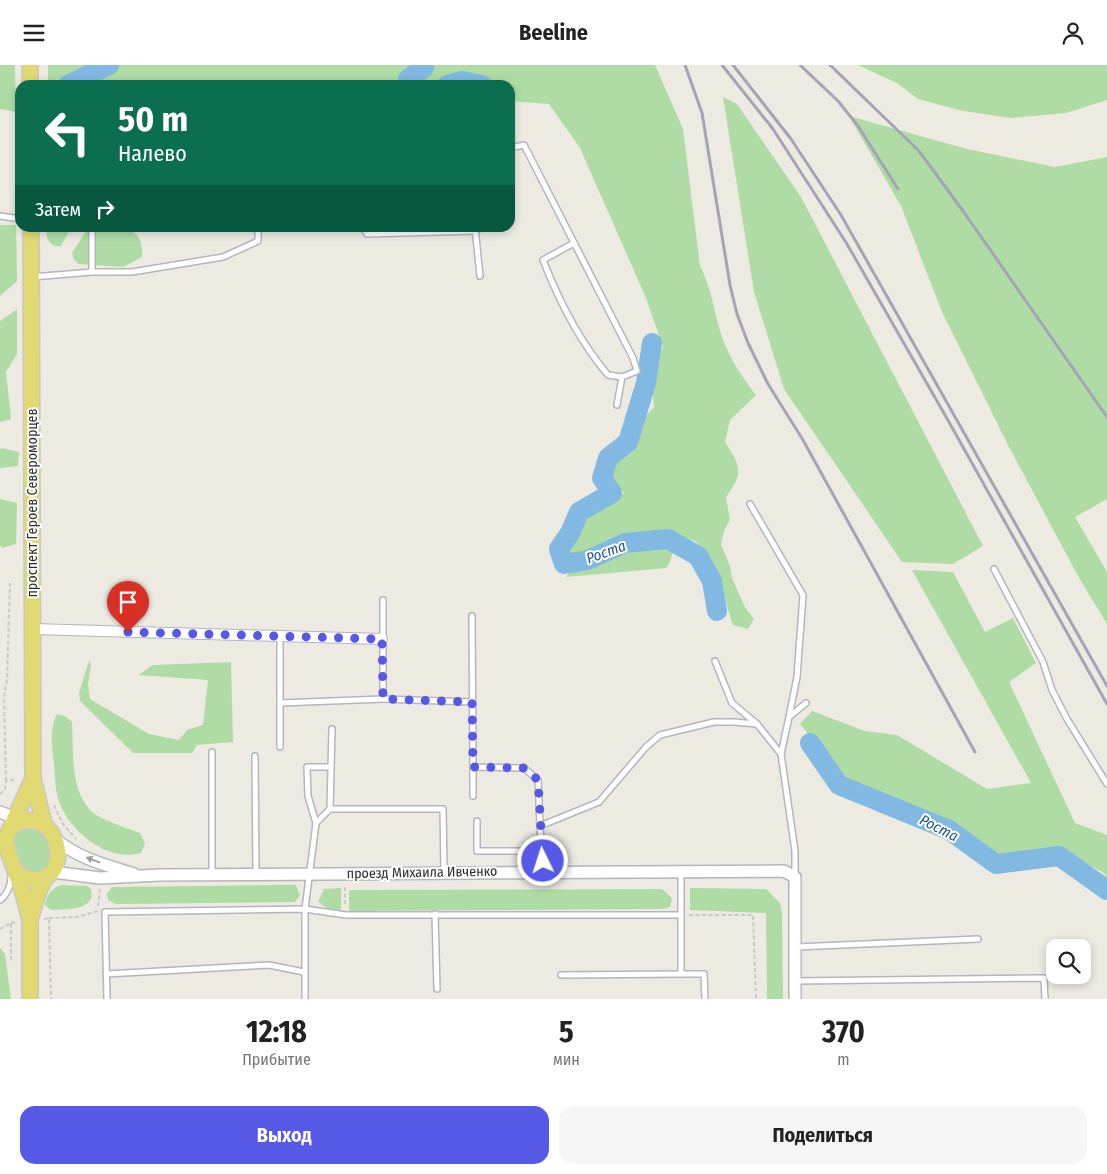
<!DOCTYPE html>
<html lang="ru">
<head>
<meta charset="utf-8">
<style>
  :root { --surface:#fff; --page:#f6f6f6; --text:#222; --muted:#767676; --accent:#5659e6 }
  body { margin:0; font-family:"Fira Sans Condensed",sans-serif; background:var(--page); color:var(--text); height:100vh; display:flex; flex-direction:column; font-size:19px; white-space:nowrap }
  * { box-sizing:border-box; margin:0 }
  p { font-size:16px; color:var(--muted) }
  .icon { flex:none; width:28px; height:28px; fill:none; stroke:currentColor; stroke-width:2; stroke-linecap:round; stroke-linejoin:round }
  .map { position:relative; height:934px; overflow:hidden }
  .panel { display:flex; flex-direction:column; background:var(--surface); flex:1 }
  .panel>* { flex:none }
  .guide { position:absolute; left:15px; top:15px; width:500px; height:152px; border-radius:15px; box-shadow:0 2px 8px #0003; background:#0b6e4f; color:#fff; overflow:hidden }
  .controls { position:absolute; left:1046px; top:874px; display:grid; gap:10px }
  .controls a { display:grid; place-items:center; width:45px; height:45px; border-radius:10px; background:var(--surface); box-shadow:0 2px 8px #0003; font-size:25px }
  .pin { position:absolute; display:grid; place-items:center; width:42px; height:42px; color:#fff; margin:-51px -21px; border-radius:50% 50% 50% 0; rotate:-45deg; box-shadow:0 0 5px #0007 }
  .pin .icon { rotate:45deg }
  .me { position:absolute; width:55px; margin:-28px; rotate:356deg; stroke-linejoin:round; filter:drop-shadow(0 0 4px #0008) }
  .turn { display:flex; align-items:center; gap:18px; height:105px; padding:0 20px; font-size:22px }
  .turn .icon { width:65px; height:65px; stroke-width:2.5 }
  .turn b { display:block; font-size:35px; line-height:42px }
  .then { display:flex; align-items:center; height:48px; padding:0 20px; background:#0003; gap:10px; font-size:19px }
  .eta { display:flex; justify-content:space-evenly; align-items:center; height:85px; text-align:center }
  .eta b { font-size:30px; font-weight:700; line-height:35px }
  .primary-button { display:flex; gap:10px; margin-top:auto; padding:10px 20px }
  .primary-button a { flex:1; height:58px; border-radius:15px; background:var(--accent); color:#fff; font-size:20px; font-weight:700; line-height:58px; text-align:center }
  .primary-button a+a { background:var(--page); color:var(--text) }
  header { display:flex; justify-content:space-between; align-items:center; height:65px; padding:0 20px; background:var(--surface); font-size:22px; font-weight:700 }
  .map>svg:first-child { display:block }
</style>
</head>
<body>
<header><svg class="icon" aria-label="menu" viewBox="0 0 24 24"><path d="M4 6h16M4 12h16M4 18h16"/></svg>Beeline<svg class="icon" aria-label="person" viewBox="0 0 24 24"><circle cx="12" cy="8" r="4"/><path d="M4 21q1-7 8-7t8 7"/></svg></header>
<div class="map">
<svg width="1107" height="934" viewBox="0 0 1107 934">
  <rect width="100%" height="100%" fill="#edeae2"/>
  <g fill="#afdca5">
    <path d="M0,0H15L16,47L0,44Z"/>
    <path d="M48,0H655L683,64L700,201C712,223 714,249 722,272C730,294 742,312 756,330L730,355L725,377C740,401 745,407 726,432L730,455L724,466L721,480L730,501L732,513L738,527L745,542L754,554L748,564L733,560C723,532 721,497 696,477C691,474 684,471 678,476C671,483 674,494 666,503L566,512L579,488L568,491L574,474L588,453L624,428L610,412L617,395L630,385L636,362L654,342L651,309L663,282L646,233L580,83L549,39L510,36V20H48Z"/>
    <path d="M858,0H1107V35L1066,48L1011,53L963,46L918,34L897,18Z"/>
    <path d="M723,32L737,39L801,132L983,481L953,499L902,497L784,324L754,227Z"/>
    <path d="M849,51L967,84L1055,102L1107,92V434L1075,452L1107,507V559L1078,511L1008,380L942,247L901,141Z"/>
    <path d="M0,160H16L17,216L0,231Z"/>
    <path d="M46,163V162L71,163L61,181C49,183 46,173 46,163Z"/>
    <path d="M88,163C113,163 145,156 142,192L123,202L79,199L74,195L72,188Z"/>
    <path d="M17,244V289L6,307L11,354L0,357V256Z"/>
    <path d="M2,383L19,387L18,401L0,403V384Z"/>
    <path d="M0,434L17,438L16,479L2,483L0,480Z"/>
    <path d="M912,505L953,507L985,567L1013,553L1036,598L1009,617L1075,758L1107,770V813L1104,808L1058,784L998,793L949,760L856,728L800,659L812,646L865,666L897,670L987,724L1031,718Z"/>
    <path d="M89,596L91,599L88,620L90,634L149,669L179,675L187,665L203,660L208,615L139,610L153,600L231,597L233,677L197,680L192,688H133L80,636L79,628Z"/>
    <path d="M57,649L65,651L72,657C74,686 69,723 91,746C99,754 129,764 140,768L145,778L141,788C107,798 67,765 58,733C55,723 55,710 54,699C52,682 49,665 57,649Z"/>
    <path d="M24,760L41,765C49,778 54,784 50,799C38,810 33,808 19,801C15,784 6,772 24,760Z"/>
    <path d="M61,820L87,821L91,824C97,846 65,844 51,845L45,840C47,829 51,824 61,820Z"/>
    <path d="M274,820H296L300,830L295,837L116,839L108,835L107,828L112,822Z"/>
    <path d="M341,823V845L328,844L318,837L324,824Z"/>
    <path d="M690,823L766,824L780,838L782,849L783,934H767L766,848L690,845Z"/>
    <path d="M662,824L672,833L670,842L662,844L349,846V825Z"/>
    <path d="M0,883L5,889L11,934H0Z"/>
  </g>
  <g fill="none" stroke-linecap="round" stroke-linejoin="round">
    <g stroke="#82b9e2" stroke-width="20">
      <path d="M68,20L109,0"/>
      <path d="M414,20L408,14L424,3L421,0"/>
      <path d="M447,20L462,16L482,20"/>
      <path d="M652,278L646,318L628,377L608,393L602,413L612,428L579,447L570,468L559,484L564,499L588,495L625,478L668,474L698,491L712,516L717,546"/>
      <path d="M810,678L839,720L949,765L996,799L1059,791L1107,825"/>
    </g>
    <defs>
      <g id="service">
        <path d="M510,83L524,80L633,293L637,306L622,312L617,340"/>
        <path d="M0,151L20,154"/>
        <path d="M363,162L367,169L476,166"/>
        <path d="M475,162L480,211"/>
        <path d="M574,178L543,195C559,236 580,277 608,310L622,312"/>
        <path d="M92,207H132L223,192L258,176V162"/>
        <path d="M32,212L92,207V162"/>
        <path d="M750,439L803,530L797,612L789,652"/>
        <path d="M994,504L1043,597L1052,625L1067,654L1107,719"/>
        <path d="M383,535V634L472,637"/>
        <path d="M472,551L473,702L524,703L538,715L540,761"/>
        <path d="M280,572V682"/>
        <path d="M715,596L732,638L757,659L781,689L795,786V811"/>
        <path d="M280,638L383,634"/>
        <path d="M332,664L330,744L316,758L305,844L346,850H681V909H704L705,934"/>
        <path d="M212,687V809"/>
        <path d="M781,689L789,652L806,638"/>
        <path d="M255,691L256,809"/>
        <path d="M473,731V702"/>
        <path d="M330,744H443L444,807"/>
        <path d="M477,756V786H542"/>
        <path d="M316,758L308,731L307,702H331"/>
        <path d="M543,806L540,761L599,737L646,682L660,670L714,657H734L757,659"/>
        <path d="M0,835C7,830 11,820 11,812"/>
        <path d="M435,849L437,924"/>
        <path d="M681,850V805"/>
        <path d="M796,882L978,874"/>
        <path d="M106,909L269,900L304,907"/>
        <path d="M561,910L681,909"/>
        <path d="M796,916L1044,913L1045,934"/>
        <path d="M107,934L105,847L305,844V934"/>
      </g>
      <path id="minor" d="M33,564L382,574"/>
      <g id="tertiary">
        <path d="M0,747L21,755"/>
        <path d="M54,773C77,793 105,800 134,809"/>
        <path d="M53,807L100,813L160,810L784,806L795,812V934"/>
      </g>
      <g id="primary">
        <path d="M30,20V0"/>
        <path d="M31,162L33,713L44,759"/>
        <path d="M12,761C56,736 74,807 40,814C30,816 23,812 15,806"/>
        <path d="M30,855L39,825L46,812"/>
        <path d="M30,934V855L23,828L8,786L6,773L33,713"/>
      </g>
    </defs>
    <use href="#service" stroke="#b5b5bf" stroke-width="8"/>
    <use href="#minor" stroke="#b5b5bf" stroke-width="12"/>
    <use href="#tertiary" stroke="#b5b5bf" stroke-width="14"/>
    <use href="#primary" stroke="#c8c8c8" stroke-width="18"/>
    <g stroke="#c8c8c8" stroke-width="2" stroke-dasharray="4 2.5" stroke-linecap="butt">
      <path d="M6,716L4,631L7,614L10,518"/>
      <path d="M0,729L5,724L6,716L17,714"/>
      <path d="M54,740L63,759L76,774"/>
      <path d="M345,822V842"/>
      <path d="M98,841L100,824"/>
      <path d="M689,850H753L756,934"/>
      <path d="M49,853L77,852L98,846"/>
      <path d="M44,854L49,853L51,934"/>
      <path d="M11,858L17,857"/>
      <path d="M0,864L11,858V898"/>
    </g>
    <use href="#service" stroke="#fff" stroke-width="5"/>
    <use href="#minor" stroke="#fff" stroke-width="10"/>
    <use href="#tertiary" stroke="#fff" stroke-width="11"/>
    <use href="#primary" stroke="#e1d972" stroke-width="15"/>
    <g stroke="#a5a4b5" stroke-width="3">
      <path d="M685,0L702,48L730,220L737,249L748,278L768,319L803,375L975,687"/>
      <path d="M722,0L773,64L847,179L945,350L1107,639"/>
      <path d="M733,0L791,74L841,150L1107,621"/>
      <path d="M800,0L838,36L858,61L898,124"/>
      <path d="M830,0L919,86L963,146L1107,352"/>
    </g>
  </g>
  <defs><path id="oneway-solid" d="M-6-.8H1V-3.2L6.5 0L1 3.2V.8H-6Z" transform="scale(1.25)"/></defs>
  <use fill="#a0a0a0" href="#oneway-solid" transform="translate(93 795) rotate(-159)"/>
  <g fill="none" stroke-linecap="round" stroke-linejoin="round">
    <path stroke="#5659e6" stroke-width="9" stroke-dasharray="0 16.2" d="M128,567L382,574L383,634L472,637L473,702L524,703L538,715L543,796"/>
  </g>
  <g text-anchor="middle" stroke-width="4" stroke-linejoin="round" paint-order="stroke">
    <g font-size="14" fill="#2d2d2d" stroke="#fff">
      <text transform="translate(32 438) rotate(-90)" y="5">проспект Героев Североморцев</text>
      <text transform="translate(422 807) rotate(-1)" y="5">проезд Михаила Ивченко</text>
    </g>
    <g font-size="15" font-style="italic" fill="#1e5790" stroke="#fff">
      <text transform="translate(606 487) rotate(-20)" y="5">Роста</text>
      <text transform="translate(939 763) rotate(27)" y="5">Роста</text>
    </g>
  </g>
</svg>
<div class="controls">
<a><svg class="icon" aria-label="search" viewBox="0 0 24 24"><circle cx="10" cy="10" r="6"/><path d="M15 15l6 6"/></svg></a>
</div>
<div class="pin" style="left:128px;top:567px;background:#d93025"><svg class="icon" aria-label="arrive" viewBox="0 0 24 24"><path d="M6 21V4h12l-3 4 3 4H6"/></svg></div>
<svg class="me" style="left:543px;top:796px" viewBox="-20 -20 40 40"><circle r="17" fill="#5659e6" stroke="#fff" stroke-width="3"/><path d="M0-11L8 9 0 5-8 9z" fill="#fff"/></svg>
<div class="guide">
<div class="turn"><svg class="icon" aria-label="left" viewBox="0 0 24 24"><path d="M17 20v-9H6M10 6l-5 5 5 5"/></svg><div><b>50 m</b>Налево</div></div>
<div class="then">Затем<svg class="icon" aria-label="right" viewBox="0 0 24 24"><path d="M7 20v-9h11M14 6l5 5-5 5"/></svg></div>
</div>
</div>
<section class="panel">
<div class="eta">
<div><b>12:18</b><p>Прибытие</p></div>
<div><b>5</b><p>мин</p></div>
<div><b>370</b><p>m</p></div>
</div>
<div class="primary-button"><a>Выход</a><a>Поделиться</a></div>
</section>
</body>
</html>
